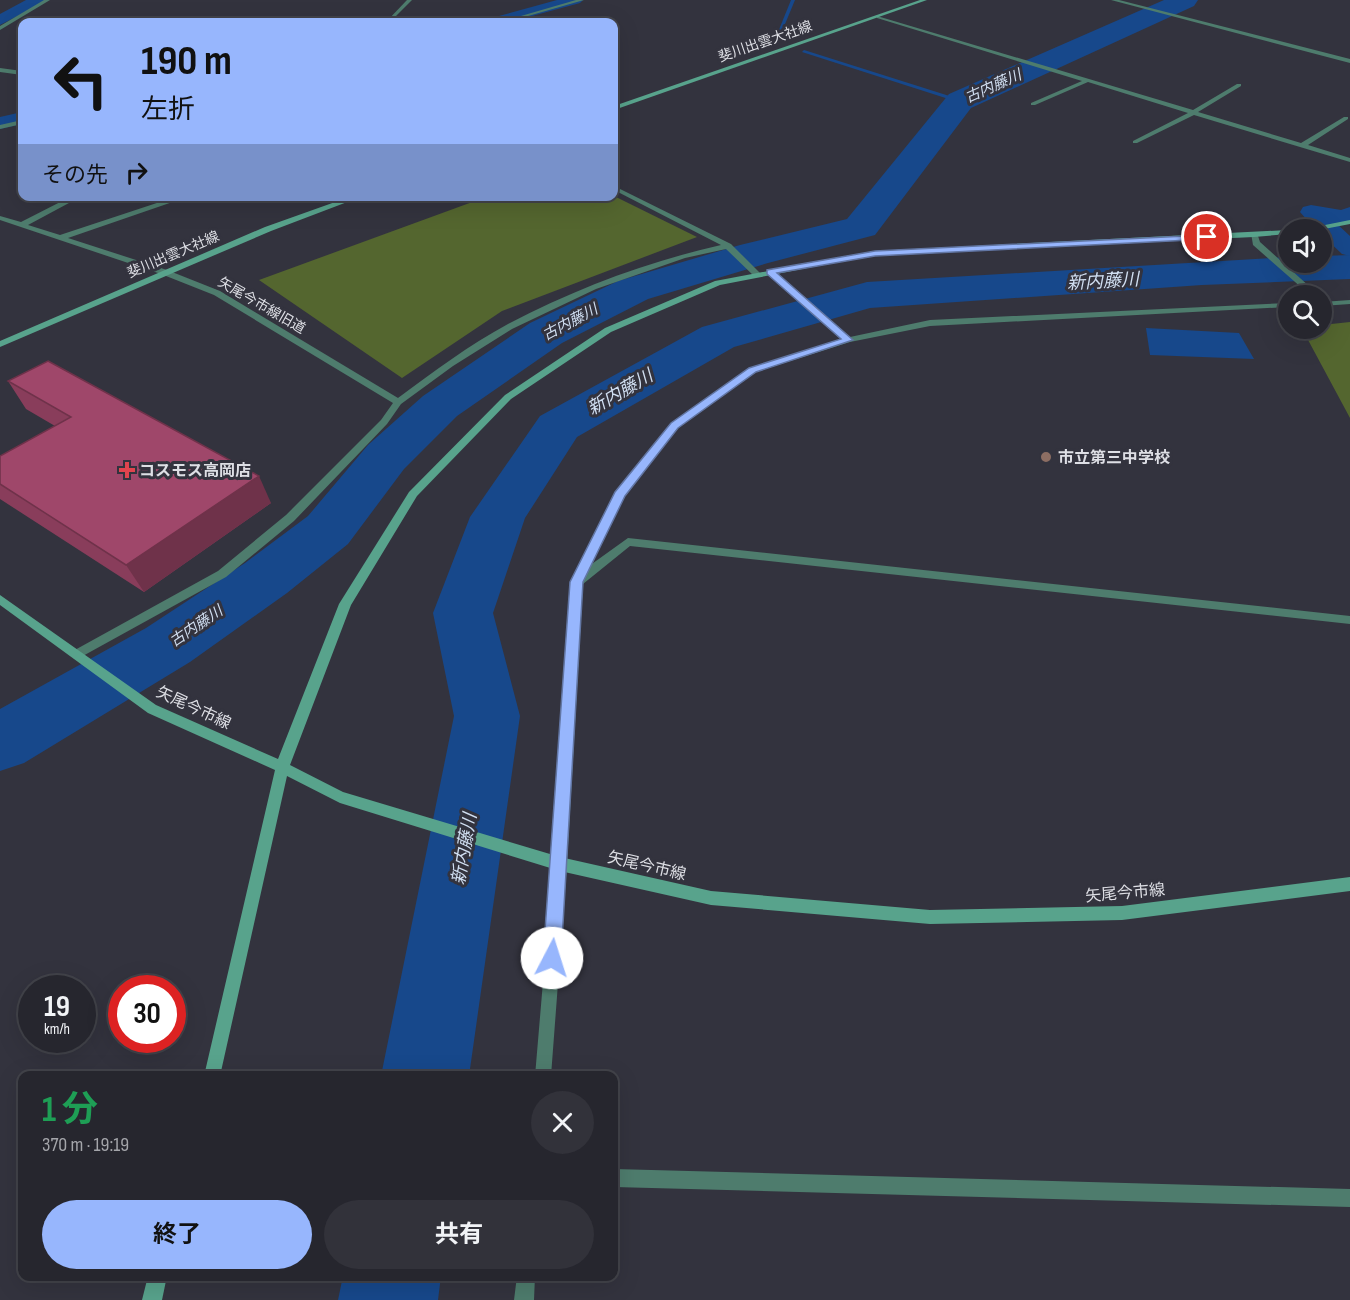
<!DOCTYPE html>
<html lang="ja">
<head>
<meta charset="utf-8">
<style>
  :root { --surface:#26262e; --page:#32323a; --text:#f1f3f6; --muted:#a4a5aa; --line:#42434a; --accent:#97b6fd }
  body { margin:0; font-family:"Sofia Sans Condensed","Noto Sans JP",sans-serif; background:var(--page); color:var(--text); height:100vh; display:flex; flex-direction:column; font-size:22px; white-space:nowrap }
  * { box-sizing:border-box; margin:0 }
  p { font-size:20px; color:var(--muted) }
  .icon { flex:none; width:33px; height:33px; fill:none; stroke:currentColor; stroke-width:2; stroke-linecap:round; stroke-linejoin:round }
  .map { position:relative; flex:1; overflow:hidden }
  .details { position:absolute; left:18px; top:1071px; width:600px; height:210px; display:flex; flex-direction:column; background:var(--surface); border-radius:12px; box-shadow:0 6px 24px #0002,0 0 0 2px var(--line) }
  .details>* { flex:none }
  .banner { position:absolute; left:18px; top:18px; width:600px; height:183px; border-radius:12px; box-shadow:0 6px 24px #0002,0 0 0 2px var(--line); background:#97b6fd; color:#111; overflow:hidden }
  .fabs { position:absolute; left:1278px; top:219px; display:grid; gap:12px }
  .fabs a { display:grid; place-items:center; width:54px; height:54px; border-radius:50%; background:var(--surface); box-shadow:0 6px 24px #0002,0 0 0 2px var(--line); font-size:30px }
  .speed { position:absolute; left:18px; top:975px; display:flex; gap:12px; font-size:30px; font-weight:700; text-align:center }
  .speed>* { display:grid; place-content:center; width:78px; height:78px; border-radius:50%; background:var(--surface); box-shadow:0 6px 24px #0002,0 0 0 2px var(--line); line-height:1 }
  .speed small { font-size:15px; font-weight:400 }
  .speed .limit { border:9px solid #d22; background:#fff; color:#111 }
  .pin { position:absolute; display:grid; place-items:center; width:51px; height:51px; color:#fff; margin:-26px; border:3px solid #fff; border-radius:50%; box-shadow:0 2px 6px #0007 }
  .me { position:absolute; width:66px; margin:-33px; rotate:5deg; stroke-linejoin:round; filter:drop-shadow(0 0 4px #0008) }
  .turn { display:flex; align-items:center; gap:21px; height:126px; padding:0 24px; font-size:27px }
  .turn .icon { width:78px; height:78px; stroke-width:2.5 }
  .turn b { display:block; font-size:42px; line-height:51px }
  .then { display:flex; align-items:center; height:57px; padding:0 24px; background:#0003; gap:12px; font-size:22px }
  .round { display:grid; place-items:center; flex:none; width:63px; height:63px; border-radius:32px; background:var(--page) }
  .summary { display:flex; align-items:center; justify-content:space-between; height:102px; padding:0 24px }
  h1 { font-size:36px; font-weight:700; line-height:45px; color:#1e9e55 }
  .button { display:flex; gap:12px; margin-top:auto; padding:12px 24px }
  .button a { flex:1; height:69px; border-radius:36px; background:var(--accent); color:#111; font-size:24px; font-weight:700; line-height:69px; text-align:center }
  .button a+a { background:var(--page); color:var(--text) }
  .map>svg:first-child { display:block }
</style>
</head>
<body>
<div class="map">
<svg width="1350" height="1300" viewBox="0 0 1350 1300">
  <rect width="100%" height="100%" fill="#33333e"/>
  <g fill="#54662f">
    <path d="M614,196L697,237L502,311L402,378L259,280L486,197Z"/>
    <path d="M1350,322V418L1307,338L1314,329L1322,328V325Z"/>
  </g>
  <path fill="#17488b" d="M1146,328L1239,333L1254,359L1150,355Z"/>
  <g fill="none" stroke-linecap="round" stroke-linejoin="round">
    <g fill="#17488b" fill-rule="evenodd">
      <path d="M791,0H795L778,41L774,42Z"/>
      <path d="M804,50L962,100L963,101L958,102L802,52Z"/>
    </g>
    <g fill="#17488b" fill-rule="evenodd">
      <path d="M26,0H46L43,3L0,25V14Z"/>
      <path d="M557,0H583L580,3L510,22H486L488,19Z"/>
      <path d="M22,112V124L0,129V117Z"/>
      <path d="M1311,205L1341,210L1350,207V222L1336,223L1350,236V256L1342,254L1322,235V230H1316L1300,212L1303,207Z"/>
    </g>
    <g fill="#17488b" fill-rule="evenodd">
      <path d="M1164,0H1198L1194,6L971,108L875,235L768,263L648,299L562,343L457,416L404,469L348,544L287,593L190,662L24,763L0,771V709L146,628L245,563L308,516L368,445L423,396L530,323L618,281L740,245L847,219L949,94Z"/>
      <path d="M1350,255V279L1202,285L870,308L734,347L577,437L525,518L493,613L520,716L469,1076H381L454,716L433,613L470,517L540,416L702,327L867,282L1288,257V262H1322V256Z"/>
      <path d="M343,1276H441L438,1300H338Z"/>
    </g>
    <g fill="#4e7c6d" fill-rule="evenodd">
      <path d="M44,0H50L0,30V26Z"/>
      <path d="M407,0H412L390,22H386Z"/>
      <path d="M576,0H584L507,22H500Z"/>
      <path d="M1111,0H1119L1350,59V63Z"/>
      <path d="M877,16L1193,110L1237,84H1241V86L1198,112L1301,143L1344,117H1348V119L1308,145L1350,158V162L1194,115L1137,143H1133V141L1188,113L1088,82L1035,105H1031V103L1082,81L877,18Z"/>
      <path d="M0,68L22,71V75L0,72Z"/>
      <path d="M22,120V124L0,129V125Z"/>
      <path d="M614,186L731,244L762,275L755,277L726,249L685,258L596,289L512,329L453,366L401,404L387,424L294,521L226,577L81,657H73L71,654L73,651L218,571L286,515L381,420L393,403L214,295L161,274L0,220V216L21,222L72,196H82L28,225L60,235L178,196H190L68,238L167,270L220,291L398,398C433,372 469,345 508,324C575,289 646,262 721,245L614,190Z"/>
      <path d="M1251,233H1257L1260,242L1320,296H1311L1253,245Z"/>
      <path d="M767,270H773L850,337L930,320L1288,303V307L930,326L850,342L756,372L677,427L625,496L589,566L628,538L1350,616V624L630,546L583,584L567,864L551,1076H535L553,864L572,578L616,493L671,423L750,368L842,339L767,274Z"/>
      <path d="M1350,300V304L1322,306V302Z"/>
      <path d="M614,1169L1350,1189V1207L614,1187Z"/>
      <path d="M517,1276H535L534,1300H514Z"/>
    </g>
    <g fill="#58a38c" fill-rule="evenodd">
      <path d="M920,0H927L614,110V106Z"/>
      <path d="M352,196H363L271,231L0,347V341L265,227Z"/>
      <path d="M1350,220V224L1319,230H1300Z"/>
      <path d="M1288,230V234L1254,237L875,255L720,285L611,332L511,399L417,496L351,605L290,765L343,792L560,857L711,891L930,910L1122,906L1350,877V891L1122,920L930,924L711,905L560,871L340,803L287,776L220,1076H204L275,770L148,713L0,605V595L156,705L278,759L339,604L409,492L505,395L605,328L715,281L875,251Z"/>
      <path d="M148,1276H167L162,1300H142Z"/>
    </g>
  </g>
  <path fill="#893d5b" d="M8,381L271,503L144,592L0,499V456L55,426L26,409Z"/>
  <path fill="#6f324a" d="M259,476L271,503L144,592L126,565Z"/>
  <path fill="#9f476a" stroke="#6f324a" stroke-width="1.5" d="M48,361L259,476L126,565L0,484V456L71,417L8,381Z"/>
  <path fill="#97b6fd" stroke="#6276a4" stroke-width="1.5" d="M1207,235L1211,237L1210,239L875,256L777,273L853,340L756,372L678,428L625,496L583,582L561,958L558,964L552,966L546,964L543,958L570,582L615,492L671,423L749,368L841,339L767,274V270L875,251Z"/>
  <circle fill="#8d6e63" stroke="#33333e" stroke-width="2" cx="1046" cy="457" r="6"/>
  <path fill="#e0444e" stroke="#33333e" stroke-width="2" d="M124 461h6v6h6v6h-6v6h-6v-6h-6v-6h6z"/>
  <g text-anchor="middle" stroke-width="6" stroke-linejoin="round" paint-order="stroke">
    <g font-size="14" fill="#dedfe5" stroke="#33333e">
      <text transform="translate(765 41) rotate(-19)" y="5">斐川出雲大社線</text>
      <text transform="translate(173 254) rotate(-23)" y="5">斐川出雲大社線</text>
      <text transform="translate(262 305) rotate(30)" y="5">矢尾今市線旧道</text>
    </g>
    <g font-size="15" font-style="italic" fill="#d1dff2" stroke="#33333e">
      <text transform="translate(993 86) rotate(-24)" y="5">古内藤川</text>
      <text transform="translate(570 322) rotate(-28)" y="5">古内藤川</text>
      <text transform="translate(196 626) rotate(-34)" y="5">古内藤川</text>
    </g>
    <g font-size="16" font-weight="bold" fill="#dedfe5" stroke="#33333e" text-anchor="start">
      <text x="1058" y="463">市立第三中学校</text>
      <text x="139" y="476">コスモス高岡店</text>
    </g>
    <g font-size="16" fill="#dedfe5" stroke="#33333e">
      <text transform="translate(194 707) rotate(25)" y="6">矢尾今市線</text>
      <text transform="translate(647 865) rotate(13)" y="6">矢尾今市線</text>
      <text transform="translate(1125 892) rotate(-5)" y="6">矢尾今市線</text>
    </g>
    <g font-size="18" font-style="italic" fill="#d1dff2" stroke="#33333e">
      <text transform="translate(1103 281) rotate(-3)" y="6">新内藤川</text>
      <text transform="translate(620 392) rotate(-30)" y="6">新内藤川</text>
      <text transform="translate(464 849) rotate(-80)" y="6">新内藤川</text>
    </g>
  </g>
</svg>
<div class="fabs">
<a><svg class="icon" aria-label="sound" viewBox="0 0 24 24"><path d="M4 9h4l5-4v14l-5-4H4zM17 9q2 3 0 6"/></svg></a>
<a><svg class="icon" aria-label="search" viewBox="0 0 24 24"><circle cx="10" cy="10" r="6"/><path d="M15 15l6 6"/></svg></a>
</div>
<div class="speed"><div>19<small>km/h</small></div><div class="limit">30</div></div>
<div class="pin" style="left:1207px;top:237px;background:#d93025"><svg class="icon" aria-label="arrive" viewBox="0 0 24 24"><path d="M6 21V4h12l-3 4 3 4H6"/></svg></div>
<svg class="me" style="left:552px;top:958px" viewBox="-20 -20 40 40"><circle r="19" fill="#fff"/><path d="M0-13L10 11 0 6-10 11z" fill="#97b6fd"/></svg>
<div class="banner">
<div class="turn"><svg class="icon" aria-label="left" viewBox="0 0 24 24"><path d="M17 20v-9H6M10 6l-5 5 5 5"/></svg><div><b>190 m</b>左折</div></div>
<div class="then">その先<svg class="icon" aria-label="right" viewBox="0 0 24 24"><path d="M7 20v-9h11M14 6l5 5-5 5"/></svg></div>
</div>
<section class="details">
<div class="summary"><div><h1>1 分</h1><p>370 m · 19:19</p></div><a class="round"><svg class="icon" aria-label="close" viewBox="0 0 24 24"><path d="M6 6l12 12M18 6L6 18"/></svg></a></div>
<div class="button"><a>終了</a><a>共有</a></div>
</section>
</div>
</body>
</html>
